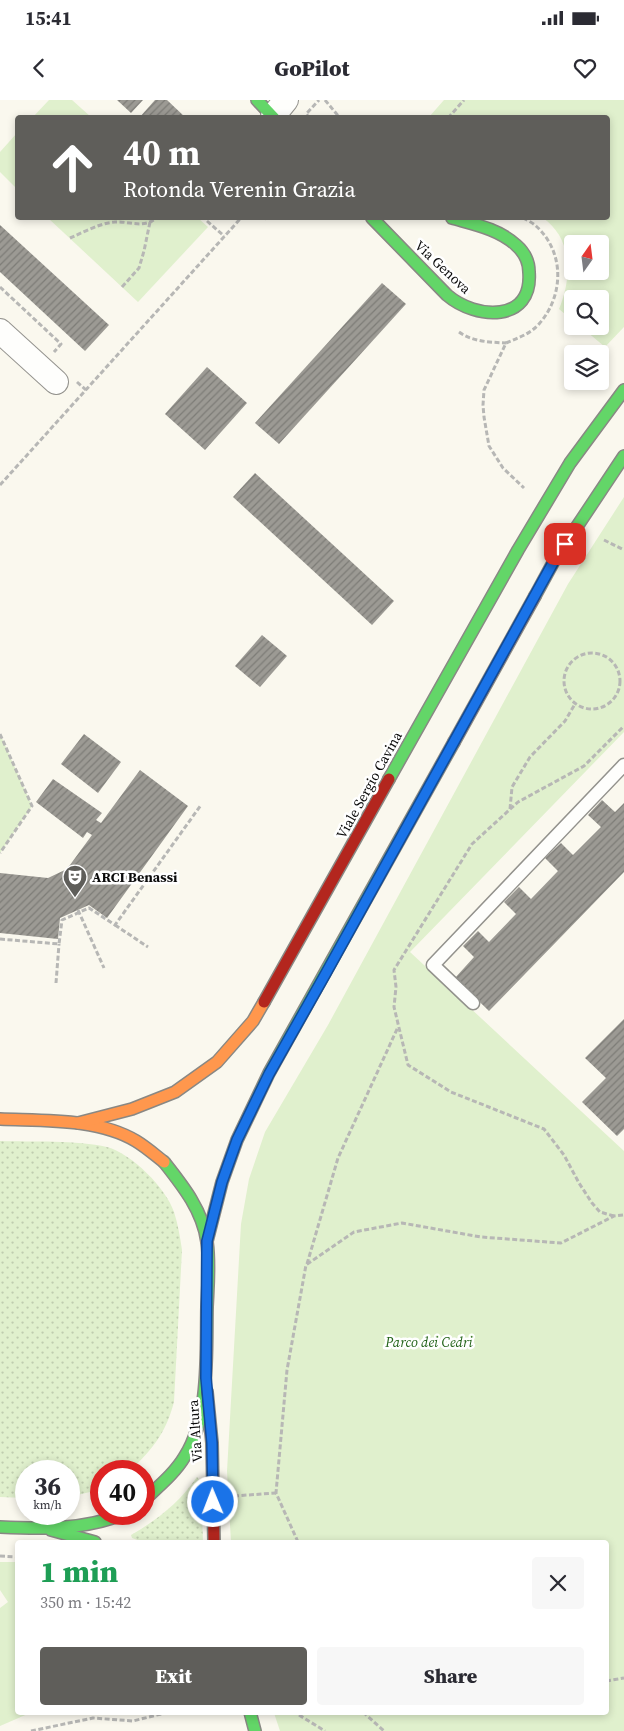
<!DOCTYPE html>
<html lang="en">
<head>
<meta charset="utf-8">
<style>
  :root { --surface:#fff; --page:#f7f7f7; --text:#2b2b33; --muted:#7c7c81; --accent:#5f5e5a }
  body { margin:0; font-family:"Source Serif 4",serif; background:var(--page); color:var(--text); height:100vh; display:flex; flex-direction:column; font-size:19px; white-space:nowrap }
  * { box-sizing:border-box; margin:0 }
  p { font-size:16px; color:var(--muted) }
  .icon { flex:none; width:28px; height:28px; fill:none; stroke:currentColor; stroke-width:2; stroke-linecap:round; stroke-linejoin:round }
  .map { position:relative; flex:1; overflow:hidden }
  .side { position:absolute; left:15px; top:1440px; width:594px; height:175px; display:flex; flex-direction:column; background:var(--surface); border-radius:5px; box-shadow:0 2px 8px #0003 }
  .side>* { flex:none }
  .guide { position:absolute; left:15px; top:15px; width:595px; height:105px; border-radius:5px; box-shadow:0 2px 8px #0003; background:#5f5e5a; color:#fff; overflow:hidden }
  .needle { width:32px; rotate:14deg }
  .fabs { position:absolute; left:564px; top:135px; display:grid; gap:10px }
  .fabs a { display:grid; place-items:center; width:45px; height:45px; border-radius:5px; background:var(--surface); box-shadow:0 2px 8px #0003; font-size:25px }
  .speed { position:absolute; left:15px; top:1360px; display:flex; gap:10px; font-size:25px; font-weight:700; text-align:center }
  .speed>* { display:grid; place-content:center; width:65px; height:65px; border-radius:50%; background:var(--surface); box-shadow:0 2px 8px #0003; line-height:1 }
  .speed small { font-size:12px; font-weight:400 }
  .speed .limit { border:8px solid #d22; background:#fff; color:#111 }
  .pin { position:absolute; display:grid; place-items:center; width:42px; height:42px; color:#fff; margin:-21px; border-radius:10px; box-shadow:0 2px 8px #0006 }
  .me { position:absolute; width:55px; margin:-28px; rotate:359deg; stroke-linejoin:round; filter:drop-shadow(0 0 4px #0008) }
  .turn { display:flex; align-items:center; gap:18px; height:105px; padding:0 25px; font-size:22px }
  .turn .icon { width:65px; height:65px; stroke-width:2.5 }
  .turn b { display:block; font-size:35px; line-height:42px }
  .round { display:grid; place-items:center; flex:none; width:52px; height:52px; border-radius:5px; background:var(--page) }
  .headline { display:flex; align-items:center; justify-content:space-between; height:85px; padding:0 25px }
  h1 { font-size:30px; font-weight:800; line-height:38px; color:#1e9e55 }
  .primary-button { display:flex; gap:10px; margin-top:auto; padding:10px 25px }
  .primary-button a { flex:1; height:58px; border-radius:5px; background:var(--accent); color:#fff; font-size:20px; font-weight:800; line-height:58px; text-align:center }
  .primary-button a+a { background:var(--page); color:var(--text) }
  .status { display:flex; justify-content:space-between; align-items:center; height:35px; padding:0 25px; background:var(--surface); direction:ltr }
  .status svg { height:14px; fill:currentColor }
  header { display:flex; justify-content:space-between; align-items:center; height:65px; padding:0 25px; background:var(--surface); font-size:22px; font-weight:800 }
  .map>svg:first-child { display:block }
</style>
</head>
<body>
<div class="status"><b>15:41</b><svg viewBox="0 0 49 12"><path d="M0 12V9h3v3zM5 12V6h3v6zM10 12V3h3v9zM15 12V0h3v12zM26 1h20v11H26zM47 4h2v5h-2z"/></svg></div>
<header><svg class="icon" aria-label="back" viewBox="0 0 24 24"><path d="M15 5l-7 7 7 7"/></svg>GoPilot<svg class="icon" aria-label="heart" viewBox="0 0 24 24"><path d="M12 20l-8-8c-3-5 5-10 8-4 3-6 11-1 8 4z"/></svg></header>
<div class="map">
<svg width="624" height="1631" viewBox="0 0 624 1631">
  <defs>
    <pattern id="grass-dots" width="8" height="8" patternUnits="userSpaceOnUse" patternTransform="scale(1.25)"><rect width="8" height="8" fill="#e0f0cd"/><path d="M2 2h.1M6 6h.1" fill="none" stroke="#bfccaf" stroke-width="1.8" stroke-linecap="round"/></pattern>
    <pattern id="building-hatch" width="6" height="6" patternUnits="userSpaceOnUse" patternTransform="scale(1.25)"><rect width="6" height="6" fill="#9c9a94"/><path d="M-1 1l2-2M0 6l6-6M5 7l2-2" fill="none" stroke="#7d7c77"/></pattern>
  </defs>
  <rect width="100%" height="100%" fill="#faf8ee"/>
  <g fill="url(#grass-dots)">
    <path d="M0,1041C32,1042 77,1040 107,1047C132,1054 166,1088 174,1112C178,1124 180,1137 182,1150L174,1302C165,1335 153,1348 130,1371H101V1388L90,1392L69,1397V1371H26V1398L0,1397Z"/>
    <path d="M197,1377L201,1382L203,1442H143L132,1438L131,1435C157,1420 180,1402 197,1377Z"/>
  </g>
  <g fill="#e0f0cd" fill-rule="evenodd">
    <path d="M49,0H72L91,17H33Z"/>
    <path d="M444,0H624V227L605,247L580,226H600V199H572V220L559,209C572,178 573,139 543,118H608V18L429,17ZM572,144H600V171H572Z"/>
    <path d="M17,33V89L0,72V52Z"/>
    <path d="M48,118H198L208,127L138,202Z"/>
    <path d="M624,397V632L410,852L624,1051V1631H280L274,1613L606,1612V1442H231L227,1371L241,1124L249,1079L265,1032L328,925L568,484Z"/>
    <path d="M0,634L32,706L0,753Z"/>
    <path d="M0,1462H17L18,1612L30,1613L0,1626V1508L8,1502L0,1490Z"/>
  </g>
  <g fill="url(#building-hatch)">
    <path d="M117,0H143L131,13Z"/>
    <path d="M155,0H167L186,18H139Z"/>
    <path d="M0,125L109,225L85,251L0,172Z"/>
    <path d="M382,183L406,204L279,344L255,323Z"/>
    <path d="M207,267L247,303L205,350L165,314Z"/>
    <path d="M255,373L394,501L372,525L233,397Z"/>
    <path d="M262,535L287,556L260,587L235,566Z"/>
    <path d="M84,634L121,662L98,693L61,664Z"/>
    <path d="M140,670L188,706L107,818L89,805L60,818L58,839L0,833V773L48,778L67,769L92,735L87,732L83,738L36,702L53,679L102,713L96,720L101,723Z"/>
    <path d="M602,700L615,712L624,703V772L489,911L455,878L474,857L463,846L478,831L489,842L516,814L504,802L519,787L531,799L558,771L545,758L561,743L573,755L601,727L588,715Z"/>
    <path d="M624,919V1029L617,1036L582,1002L606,978L585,958Z"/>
  </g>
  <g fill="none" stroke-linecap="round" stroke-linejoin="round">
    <defs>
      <path id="lane" d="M473,903L433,865L624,665"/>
      <g id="street">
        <path d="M273,16L286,0"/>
        <path d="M0,231L56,282"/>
      </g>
      <g id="fast">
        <path d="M257,0L274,18"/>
        <path d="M372,118L447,195C476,220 533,223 529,172C529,161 524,152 516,145C499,129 473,124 452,118"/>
        <path d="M535,496L554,461L624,356"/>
        <path d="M389,679L518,450L570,363L624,290"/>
        <path d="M207,1141L222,1082L237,1040L269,973L454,642"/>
        <path d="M144,1400C159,1386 175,1373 185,1356C210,1317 206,1251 207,1207C208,1185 210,1163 207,1142C203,1111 183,1086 164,1062"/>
        <path d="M0,1427C43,1429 83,1430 124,1414"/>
        <path d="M51,1430L95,1442"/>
        <path d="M250,1612L255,1631"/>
      </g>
      <g id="slow">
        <path d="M0,1019C43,1021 98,1018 136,1041C146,1047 155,1055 164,1062"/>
        <path d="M78,1023L132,1009L175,992L217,962L253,921L264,902"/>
      </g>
      <g id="jam">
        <path d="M454,642L535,496"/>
        <path d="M264,902L389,679"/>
        <path d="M207,1292L212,1343L214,1442"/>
      </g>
    </defs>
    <use href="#lane" stroke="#93928d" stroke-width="15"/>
    <use href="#street" stroke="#93928d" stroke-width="26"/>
    <use href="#fast" stroke="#898884" stroke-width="14"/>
    <use href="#slow" stroke="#898884" stroke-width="14"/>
    <use href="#jam" stroke="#898884" stroke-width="14"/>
    <g stroke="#b7b7b5" stroke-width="3" stroke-dasharray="5 2.5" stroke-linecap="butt">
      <path d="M325,0L340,18"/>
      <path d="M310,18L306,14L319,0"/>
      <path d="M448,18L464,0"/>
      <path d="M523,118C527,120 533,123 536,126C565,152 564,196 539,224C530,234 518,238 506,243L484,290L483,305L484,317L489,346L503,368L524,388"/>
      <path d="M265,119L267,118"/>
      <path d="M207,121L224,136"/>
      <path d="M70,138C84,132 100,123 115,122C129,121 144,129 156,118"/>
      <path d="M0,187L61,244L54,252"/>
      <path d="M122,187L139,168L144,151L150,122"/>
      <path d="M459,232C473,242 489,242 506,243"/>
      <path d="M77,282L86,290"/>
      <path d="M0,385L241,118"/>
      <path d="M604,440L624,450"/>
      <circle cx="592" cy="581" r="28"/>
      <path d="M0,634L32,706L0,753"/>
      <path d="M510,709L512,687L530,657L565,621L575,604"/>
      <path d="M78,810L104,868"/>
      <path d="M115,825L148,847"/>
      <path d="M0,839L59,844L62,820L89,808L115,825L201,705"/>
      <path d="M56,883L59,844"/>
      <path d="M614,1116L600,1112L592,1103L579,1083L564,1055L544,1029L451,992L408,965L394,907L396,887L394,870L472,744L518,702L584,666L624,626"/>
      <path d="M307,1164L338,1058L398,927"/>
      <path d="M234,1396L276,1393"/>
      <path d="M298,1442L276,1393L287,1270L306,1165L354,1132L402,1123L481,1137L561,1143L614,1116L624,1115"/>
      <path d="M0,1456L18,1457"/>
      <path d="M606,1581L624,1578"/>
      <path d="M363,1612L384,1631"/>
      <path d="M299,1615L325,1631"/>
      <path d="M300,1615L306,1612"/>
      <path d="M31,1631L93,1618L133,1621L169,1612"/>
    </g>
    <use href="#lane" stroke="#fefefc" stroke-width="12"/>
    <use href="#street" stroke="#fefefc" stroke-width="24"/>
    <use href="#fast" stroke="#63d668" stroke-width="11"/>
    <use href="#slow" stroke="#ff974d" stroke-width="11"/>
    <use href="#jam" stroke="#b3261e" stroke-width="11"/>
  </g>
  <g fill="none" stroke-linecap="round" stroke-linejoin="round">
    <defs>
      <path id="route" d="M213,1402L212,1343L206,1278L207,1141L222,1082L237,1040L269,974L326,873L554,461L565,444"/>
    </defs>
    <use href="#route" stroke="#114b97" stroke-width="12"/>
    <use href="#route" stroke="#1a73e8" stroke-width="9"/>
  </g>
  <defs>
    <symbol id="theatre-pin" viewBox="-11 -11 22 30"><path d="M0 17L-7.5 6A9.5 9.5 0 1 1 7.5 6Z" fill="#5f5e5a" stroke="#fff"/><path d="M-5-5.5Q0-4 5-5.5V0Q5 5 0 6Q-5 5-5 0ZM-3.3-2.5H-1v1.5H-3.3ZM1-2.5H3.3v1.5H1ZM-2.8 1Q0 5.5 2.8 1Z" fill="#fff"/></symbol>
  </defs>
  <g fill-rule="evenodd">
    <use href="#theatre-pin" x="61" y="763" width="28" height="38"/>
  </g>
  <g text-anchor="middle" stroke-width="5" stroke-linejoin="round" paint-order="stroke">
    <g font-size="14" fill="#0b0b0b" stroke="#fff">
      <text transform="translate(443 167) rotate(43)" y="5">Via Genova</text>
      <text transform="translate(369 685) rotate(-61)" y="5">Viale Sergio Cavina</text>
      <text transform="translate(195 1331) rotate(-94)" y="5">Via Altura</text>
    </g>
    <g font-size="14" font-weight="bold" fill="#0b0b0b" stroke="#fff" text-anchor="start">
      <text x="92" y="782">ARCI Benassi</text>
    </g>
    <g font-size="14" font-style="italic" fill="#24641a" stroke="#fff">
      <text x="429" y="1247">Parco dei Cedri</text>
    </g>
  </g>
</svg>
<div class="fabs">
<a><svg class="needle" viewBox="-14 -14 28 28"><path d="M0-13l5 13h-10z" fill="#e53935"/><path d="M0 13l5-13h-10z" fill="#7c7c81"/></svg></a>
<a><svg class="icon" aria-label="search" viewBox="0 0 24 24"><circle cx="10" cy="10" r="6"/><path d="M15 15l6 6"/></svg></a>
<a><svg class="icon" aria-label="layers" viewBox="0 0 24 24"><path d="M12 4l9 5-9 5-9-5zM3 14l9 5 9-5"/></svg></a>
</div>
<div class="speed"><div>36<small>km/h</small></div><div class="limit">40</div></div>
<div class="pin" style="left:565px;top:444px;background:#d93025"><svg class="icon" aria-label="arrive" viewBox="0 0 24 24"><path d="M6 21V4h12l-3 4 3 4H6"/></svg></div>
<svg class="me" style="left:213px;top:1402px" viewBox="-20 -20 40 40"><circle r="17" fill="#1a73e8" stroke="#fff" stroke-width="3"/><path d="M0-11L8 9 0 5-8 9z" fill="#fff"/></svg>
<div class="guide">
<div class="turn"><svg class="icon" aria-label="ahead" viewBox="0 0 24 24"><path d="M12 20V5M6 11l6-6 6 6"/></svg><div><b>40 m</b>Rotonda Verenin Grazia</div></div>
</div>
<section class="side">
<div class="headline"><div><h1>1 min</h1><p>350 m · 15:42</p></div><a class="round"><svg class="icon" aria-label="close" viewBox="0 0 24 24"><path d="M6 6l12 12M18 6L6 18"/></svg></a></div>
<div class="primary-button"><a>Exit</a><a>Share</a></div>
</section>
</div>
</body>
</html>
